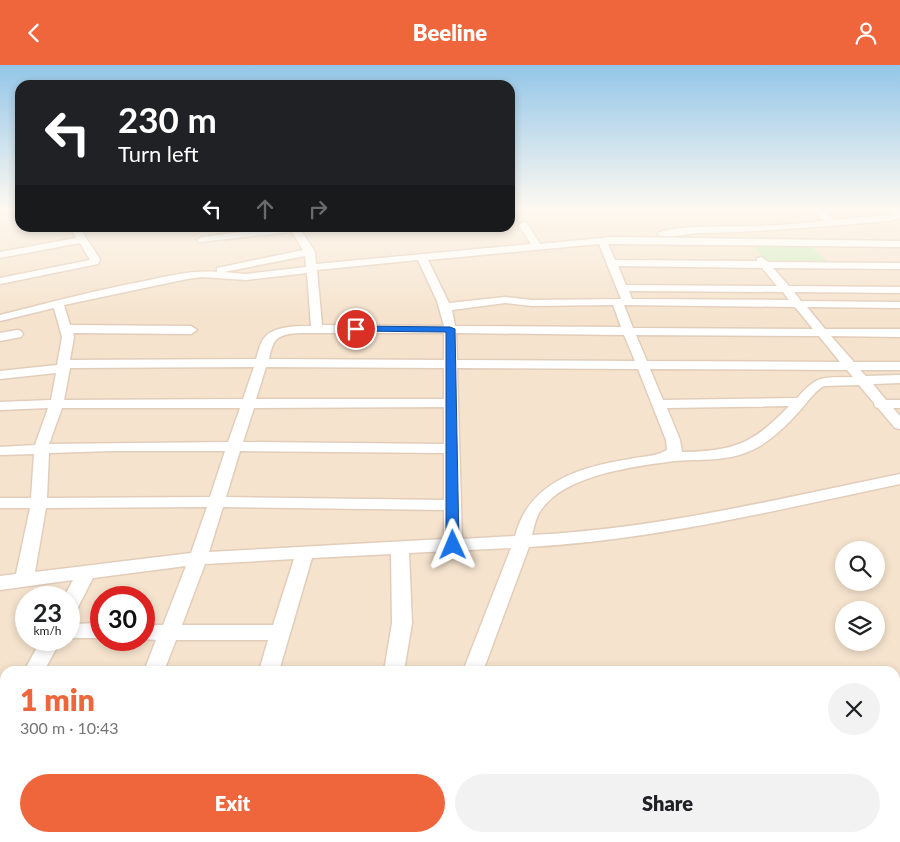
<!DOCTYPE html>
<html lang="en">
<head>
<meta charset="utf-8">
<style>
  :root { --surface:#fff; --page:#f2f2f2; --text:#202124; --muted:#757577; --accent:#ef653c }
  body { margin:0; font-family:Lato,sans-serif; background:var(--page); color:var(--text); height:100vh; display:flex; flex-direction:column; font-size:19px; white-space:nowrap }
  * { box-sizing:border-box; margin:0 }
  p { font-size:16px; color:var(--muted) }
  .icon { flex:none; width:28px; height:28px; fill:none; stroke:currentColor; stroke-width:2; stroke-linecap:round; stroke-linejoin:round }
  .map { position:relative; flex:1; overflow:hidden }
  .panel { position:absolute; left:0px; top:601px; width:900px; height:176px; display:flex; flex-direction:column; background:var(--surface); border-radius:15px 15px 0 0; box-shadow:0 2px 8px #0003 }
  .panel>* { flex:none }
  .guide { position:absolute; left:15px; top:15px; width:500px; height:152px; border-radius:15px; box-shadow:0 2px 8px #0003; background:#202124; color:#fff; overflow:hidden }
  .tools { position:absolute; left:835px; top:476px; display:grid; gap:10px }
  .tools a { display:grid; place-items:center; width:50px; height:50px; border-radius:50%; background:var(--surface); box-shadow:0 2px 8px #0003; font-size:25px }
  .speed { position:absolute; left:15px; top:521px; display:flex; gap:10px; font-size:25px; font-weight:700; text-align:center }
  .speed>* { display:grid; place-content:center; width:65px; height:65px; border-radius:50%; background:var(--surface); box-shadow:0 2px 8px #0003; line-height:1 }
  .speed small { font-size:12px; font-weight:400 }
  .speed .limit { border:8px solid #d22; background:#fff; color:#111 }
  .pin { position:absolute; display:grid; place-items:center; width:42px; height:42px; color:#fff; margin:-21px; border:2px solid #fff; border-radius:50%; box-shadow:0 1px 5px #0007 }
  .me { position:absolute; width:55px; margin:-28px; rotate:359deg; stroke-linejoin:round; filter:drop-shadow(0 0 4px #0008) }
  .turn { display:flex; align-items:center; gap:18px; height:105px; padding:0 20px; font-size:22px }
  .turn .icon { width:65px; height:65px; stroke-width:2.5 }
  .turn b { display:block; font-size:35px; line-height:42px }
  .lanes { display:flex; align-items:center; height:48px; padding:0 20px; background:#0003; justify-content:center; gap:25px; direction:ltr }
  .lanes .off { opacity:.35 }
  .round { display:grid; place-items:center; flex:none; width:52px; height:52px; border-radius:26px; background:var(--page) }
  .overview { display:flex; align-items:center; justify-content:space-between; height:85px; padding:0 20px }
  h1 { font-size:30px; font-weight:800; line-height:38px; color:var(--accent) }
  .button { display:flex; gap:10px; margin-top:auto; padding:10px 20px }
  .button a { flex:1; height:58px; border-radius:30px; background:var(--accent); color:#fff; font-size:20px; font-weight:800; line-height:58px; text-align:center }
  .button a+a { background:var(--page); color:var(--text) }
  header { display:flex; justify-content:space-between; align-items:center; height:65px; padding:0 20px; background:var(--accent); color:#fff; font-size:22px; font-weight:800 }
  .map>svg:first-child { display:block }
</style>
</head>
<body>
<header><svg class="icon" aria-label="back" viewBox="0 0 24 24"><path d="M15 5l-7 7 7 7"/></svg>Beeline<svg class="icon" aria-label="person" viewBox="0 0 24 24"><circle cx="12" cy="8" r="4"/><path d="M4 21q1-7 8-7t8 7"/></svg></header>
<div class="map">
<svg width="900" height="777" viewBox="0 0 900 777">
  <rect width="100%" height="100%" fill="#fdf2df"/>
  <path fill="#f5e3cd" fill-rule="evenodd" d="M0,143H20V162H510V143H900V777H0ZM844,485H876V518H844ZM26,532H69V575H26ZM101,532H144V575H101ZM844,545H876V578H844ZM5,606H895V772H5Z"/>
  <path fill="#cfebbd" d="M753,180L811,181L829,198H768Z"/>
  <g fill="none" stroke-linecap="round" stroke-linejoin="round">
    <defs>
      <g id="minor">
        <path d="M811,143H820L834,155L890,150H893L894,144L900,143V153L890,156C826,161 762,167 698,168C689,169 664,174 657,169C669,159 742,162 762,161C783,160 804,158 824,156Z"/>
        <path d="M524,157L527,158L540,179L612,172L900,176V182L608,179L615,195L757,196V193L761,192L768,197L900,198V204L773,203L789,221L900,222V228L794,227L801,236L900,237V243L807,242L825,264H900V272L831,271L854,297H900V305H860L866,311L900,310V318L873,319L886,335H900V343H893L900,351V364L895,363L878,343L875,342L874,338L859,320L824,321C816,325 809,335 803,342C788,359 771,377 750,386C723,398 695,393 667,397C630,402 564,411 541,445C536,452 534,462 532,470C657,464 778,434 900,409V419C777,445 655,475 529,482L483,606H463L511,483L409,488L412,558L404,606H384L392,558L391,489L312,493L279,606H259L268,575H176L164,606H144L156,575L144,574V560H163L186,501L93,513L76,546L69,548V532H64L73,515L0,525V511L16,509L30,443H0V433H31L34,389L0,390V382L35,380L48,343L0,345V337L51,335L56,308L0,314V306L57,300L62,272L54,243L0,256V250C48,238 96,225 145,216C169,211 193,205 217,207V203L303,185L292,167L199,177L197,175L202,172L283,162H299L315,187L316,199L531,179L519,160ZM599,179L621,234L532,235L505,232L449,238L428,195ZM305,191L306,202L246,209L224,207ZM418,195L437,236L444,261L322,260L317,205ZM618,201L762,203L777,221L626,220ZM307,208L311,261C297,261 274,261 265,272C260,277 258,288 256,294L70,295L74,272L73,268L191,269L197,265L191,261L70,260L64,240L187,214L202,212L246,215ZM629,226L783,227L789,235L632,234ZM505,238L532,241L613,240L621,262L455,261L452,245ZM624,240L795,242L813,264L633,263ZM312,268H444V295L269,294C270,289 272,279 276,275C283,267 302,268 312,268ZM456,268L624,270L635,296L457,295ZM636,270L819,271L840,297L647,296ZM254,302L243,334L64,335L70,303ZM266,302L444,303V334H256ZM457,303L638,304L666,375L667,385C655,392 643,391 630,394C579,402 529,417 515,471L462,474ZM650,304L847,305L853,312C821,313 819,309 797,333L663,335ZM789,341C753,379 734,386 682,387L680,375L667,343ZM444,342V379L243,377L254,343ZM62,343H240L228,377L49,379ZM113,386H225L210,432L47,433L49,388ZM240,386L444,388V435L226,432ZM207,442L191,488L35,507L46,443ZM223,442L444,445V474L209,487ZM294,494L273,560H182L205,499Z"/>
        <path d="M70,162H79L100,194L98,199L0,219V213L90,195L80,178L0,193V187L76,173Z"/>
        <path d="M17,265L21,266L23,269L21,272L0,276V268Z"/>
        <path d="M101,558V573H69V559Z"/>
        <path d="M41,575H61L44,606H24Z"/>
        <path d="M5,651V679L0,681V653Z"/>
        <rect x="0" y="732" width="5" height="22"/>
        <rect x="895" y="742" width="5" height="24"/>
        <path d="M68,772H93L92,777H66Z"/>
        <path d="M217,772H242V777H216Z"/>
        <path d="M357,772H382V777H356Z"/>
        <path d="M441,772H473L471,777H439Z"/>
        <path d="M810,772H835L837,777H811Z"/>
      </g>
    </defs>
    <use href="#minor" stroke="#e2cdbb" stroke-width="3"/>
    <use href="#minor" fill="#fff" fill-rule="evenodd"/>
  </g>
  <linearGradient id="sky" x2="0" y2="1"><stop stop-color="#93c6e8"/><stop offset="0.57" stop-color="#fef9f1"/><stop offset="1" stop-color="#fef9f1" stop-opacity="0"/></linearGradient>
  <rect width="900" height="252" fill="url(#sky)"/>
  <path fill="#1a73e8" stroke="#114b97" d="M356,261L450,262L455,264L459,480L458,483H448L446,480V267L353,266L352,264Z"/>
</svg>
<div class="tools">
<a><svg class="icon" aria-label="search" viewBox="0 0 24 24"><circle cx="10" cy="10" r="6"/><path d="M15 15l6 6"/></svg></a>
<a><svg class="icon" aria-label="layers" viewBox="0 0 24 24"><path d="M12 4l9 5-9 5-9-5zM3 14l9 5 9-5"/></svg></a>
</div>
<div class="speed"><div>23<small>km/h</small></div><div class="limit">30</div></div>
<div class="pin" style="left:356px;top:264px;background:#d93025"><svg class="icon" aria-label="arrive" viewBox="0 0 24 24"><path d="M6 21V4h12l-3 4 3 4H6"/></svg></div>
<svg class="me" style="left:453px;top:480px" viewBox="-20 -20 40 40"><path d="M0-17L14 15 0 8-14 15z" fill="#1a73e8" stroke="#fff" stroke-width="4"/></svg>
<div class="guide">
<div class="turn"><svg class="icon" aria-label="left" viewBox="0 0 24 24"><path d="M17 20v-9H6M10 6l-5 5 5 5"/></svg><div><b>230 m</b>Turn left</div></div>
<div class="lanes"><svg class="icon" aria-label="left" viewBox="0 0 24 24"><path d="M17 20v-9H6M10 6l-5 5 5 5"/></svg><svg class="icon off" aria-label="ahead" viewBox="0 0 24 24"><path d="M12 20V5M6 11l6-6 6 6"/></svg><svg class="icon off" aria-label="right" viewBox="0 0 24 24"><path d="M7 20v-9h11M14 6l5 5-5 5"/></svg></div>
</div>
<section class="panel">
<div class="overview"><div><h1>1 min</h1><p>300 m · 10:43</p></div><a class="round"><svg class="icon" aria-label="close" viewBox="0 0 24 24"><path d="M6 6l12 12M18 6L6 18"/></svg></a></div>
<div class="button"><a>Exit</a><a>Share</a></div>
</section>
</div>
</body>
</html>
